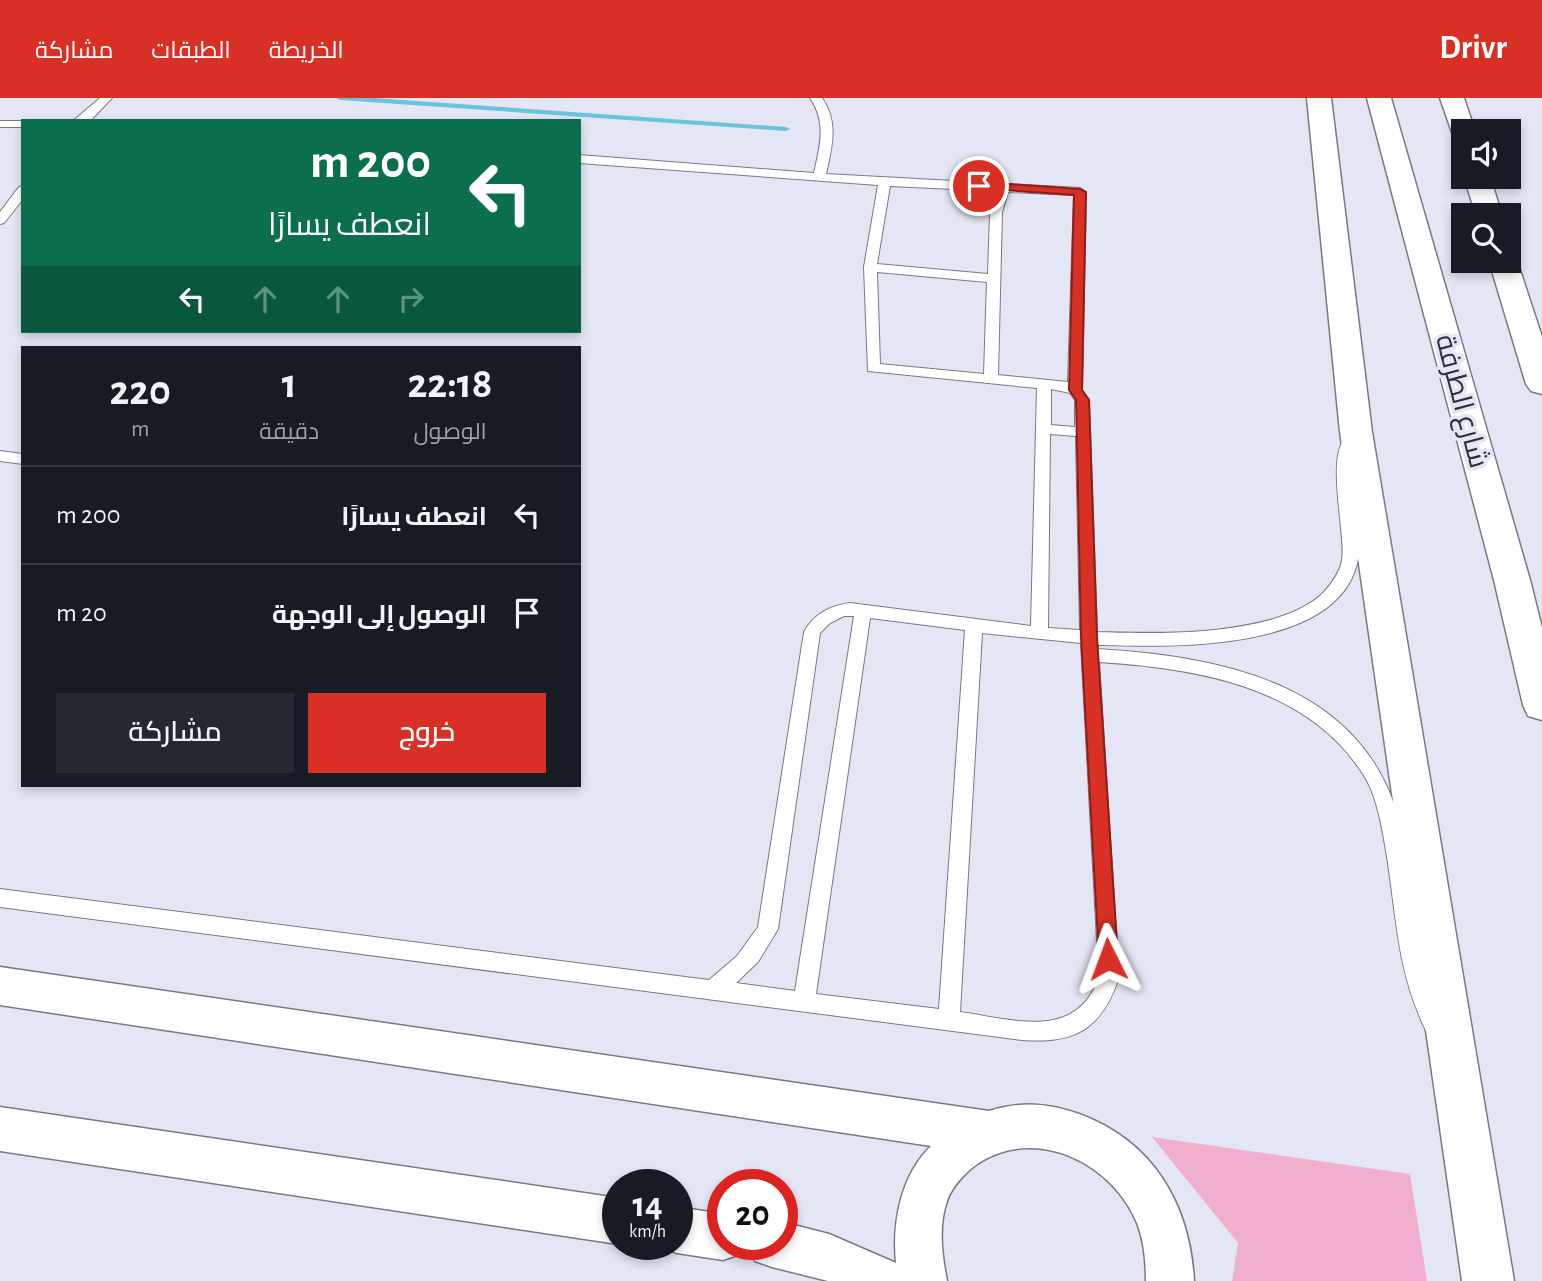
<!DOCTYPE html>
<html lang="ar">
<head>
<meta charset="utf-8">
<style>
  :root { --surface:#171b24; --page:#242831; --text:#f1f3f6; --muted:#9ea1a6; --line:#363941; --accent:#d93025 }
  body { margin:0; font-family:"Alegreya Sans",Cairo,sans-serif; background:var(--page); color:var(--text); direction:rtl; height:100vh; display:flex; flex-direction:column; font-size:26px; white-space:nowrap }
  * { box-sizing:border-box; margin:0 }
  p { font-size:23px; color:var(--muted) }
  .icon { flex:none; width:38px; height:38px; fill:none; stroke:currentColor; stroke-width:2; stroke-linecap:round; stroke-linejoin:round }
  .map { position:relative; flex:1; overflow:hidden; direction:ltr }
  .details { position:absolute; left:21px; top:248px; width:560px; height:441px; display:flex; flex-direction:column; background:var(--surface); border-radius:0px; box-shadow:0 4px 10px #0003; direction:rtl }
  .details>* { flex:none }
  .hud { position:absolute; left:21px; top:21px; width:560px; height:214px; border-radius:0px; box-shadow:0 4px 10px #0003; direction:rtl; background:#0b6e4f; color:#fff; overflow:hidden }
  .buttons { position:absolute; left:1451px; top:21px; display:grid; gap:14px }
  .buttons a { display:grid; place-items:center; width:70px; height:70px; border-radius:0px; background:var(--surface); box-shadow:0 4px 10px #0003; font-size:35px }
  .speed { position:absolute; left:602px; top:1071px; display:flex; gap:14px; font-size:35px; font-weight:700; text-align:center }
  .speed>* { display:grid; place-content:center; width:91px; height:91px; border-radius:50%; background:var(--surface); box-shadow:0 4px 10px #0003; line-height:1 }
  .speed small { font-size:18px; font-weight:400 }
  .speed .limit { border:10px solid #d22; background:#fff; color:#111 }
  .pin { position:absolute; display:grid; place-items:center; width:60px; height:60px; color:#fff; margin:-30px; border:4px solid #fff; border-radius:50%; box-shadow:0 2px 7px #0007 }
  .me { position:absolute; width:77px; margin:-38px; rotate:357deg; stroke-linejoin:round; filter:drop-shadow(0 0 5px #0008) }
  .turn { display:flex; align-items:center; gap:24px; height:147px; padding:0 35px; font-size:32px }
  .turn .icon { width:91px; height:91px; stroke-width:2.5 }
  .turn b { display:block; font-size:49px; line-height:60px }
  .lanes { display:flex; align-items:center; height:66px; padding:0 35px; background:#0003; justify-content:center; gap:35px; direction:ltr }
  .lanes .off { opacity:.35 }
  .eta { display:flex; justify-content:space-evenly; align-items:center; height:119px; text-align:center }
  .eta b { font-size:42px; font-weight:600; line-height:49px }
  .button { display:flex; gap:14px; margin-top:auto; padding:14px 35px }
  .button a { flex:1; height:80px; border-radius:0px; background:var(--accent); color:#fff; font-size:28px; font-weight:600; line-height:80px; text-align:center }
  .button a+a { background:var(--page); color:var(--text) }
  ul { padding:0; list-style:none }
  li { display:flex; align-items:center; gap:21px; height:98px; padding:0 35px; border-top:2px solid var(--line) }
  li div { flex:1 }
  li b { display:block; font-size:26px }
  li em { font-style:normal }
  header { display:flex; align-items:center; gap:42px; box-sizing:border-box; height:98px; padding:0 35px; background:var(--accent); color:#fff }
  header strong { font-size:33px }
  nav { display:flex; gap:38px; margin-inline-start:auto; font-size:24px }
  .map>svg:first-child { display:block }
</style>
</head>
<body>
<header>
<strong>Drivr</strong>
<nav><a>الخريطة</a><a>الطبقات</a><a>مشاركة</a></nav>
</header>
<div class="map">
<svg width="1542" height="1183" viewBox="0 0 1542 1183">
  <rect width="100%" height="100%" fill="#e5e6f5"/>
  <path fill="#f0afcc" d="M1152,1039L1410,1076L1427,1183H1232L1238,1145Z"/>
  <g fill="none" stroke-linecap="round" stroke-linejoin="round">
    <path fill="#69c4dc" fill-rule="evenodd" d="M336,0H374L786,29L790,31L786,33L340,2Z"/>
    <defs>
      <g id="service">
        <path d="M100,0H112L90,23H73Z"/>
        <path d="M810,0H822C839,24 832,49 826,76L1080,90L1086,94L1082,292L1089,302L1097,534C1158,536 1279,539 1324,494C1332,485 1340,474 1342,462C1347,437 1321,344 1353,335L1358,337L1360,340C1353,359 1349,377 1352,397C1355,418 1362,440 1358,461C1341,555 1169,549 1098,547V551C1228,559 1371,588 1402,735C1412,785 1411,839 1427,887C1431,901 1438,913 1444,926L1440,933L1433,936L1426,933C1395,868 1397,815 1385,747C1381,724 1376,696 1363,676C1307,588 1195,570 1099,564L1119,880C1101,931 1076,946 1022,942L0,809V791L709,882L737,858L758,829L804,534C814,516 829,508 850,505L1031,528L1037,290L868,273L864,169L878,87L579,65V57L814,75C820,48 827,24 810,0ZM890,88L996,93L990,114L988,176L877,166ZM1008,94L1074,97L1068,284L998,277L1002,114ZM877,174L987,184L984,276L880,266ZM1051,291L1070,295L1075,302V329L1051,327ZM1050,336L1076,338L1080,532L1048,530ZM844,518H854L795,893L736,885L758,864L778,831L820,535L830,525ZM870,520L965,532L939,911L816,896ZM982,535L1081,545L1099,880C1075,944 1012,921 960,914Z"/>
        <path d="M0,23H24L23,29H0Z"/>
        <path d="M23,88V101L4,125L0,126V114L19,89Z"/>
        <path d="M0,353L23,356V366L0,363Z"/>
      </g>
      <g id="minor">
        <path d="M0,869L989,1013C1021,1003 1048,1005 1079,1016C1153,1043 1190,1106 1194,1183H1146C1146,1164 1144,1143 1137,1125C1113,1066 1039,1029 982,1063C968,1071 952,1088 947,1103C938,1129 942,1157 947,1183H828L772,1169L755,1163L749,1146H782V1124L829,1136L896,1165C892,1124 901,1077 931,1048L0,907Z"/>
        <path d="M0,1009L618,1100V1146L0,1053Z"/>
        <path d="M677,1109L723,1116V1146H743L740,1156L723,1162L677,1155L660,1149V1146H677Z"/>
      </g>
      <g id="primary">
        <path d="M1307,0H1331L1372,334L1514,1183H1462L1340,334Z"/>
        <path d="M1367,0H1391L1530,482L1542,530V622L1528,618L1523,607L1494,482Z"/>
        <path d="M1440,0H1464L1475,33H1463V43L1454,40Z"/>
        <path d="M1464,79H1490L1502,117H1476Z"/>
        <path d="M1508,156L1517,163L1542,239V296L1531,293L1526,286L1489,163H1508Z"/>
      </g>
    </defs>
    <use href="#service" stroke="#797986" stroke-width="2"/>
    <use href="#minor" stroke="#797986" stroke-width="3"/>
    <use href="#primary" stroke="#797986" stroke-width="3"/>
    <use href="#service" fill="#fff" fill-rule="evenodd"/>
    <use href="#minor" fill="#fff" fill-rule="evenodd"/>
    <use href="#primary" fill="#fff" fill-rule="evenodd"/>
  </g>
  <path fill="#d93025" stroke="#8d1f18" stroke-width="2" d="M979,84L1080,91L1086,94L1082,292L1089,302L1097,539L1118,861L1115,867L1108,870L1102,867L1099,861L1081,539L1076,302L1069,292L1074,97L975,90L974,88Z"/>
  <g text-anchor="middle" stroke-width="7" stroke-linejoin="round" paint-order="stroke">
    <g font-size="28" fill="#2f2f35" stroke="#e5e6f5">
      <text transform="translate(1463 303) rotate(75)" y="10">شارع الطرفة</text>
    </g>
  </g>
</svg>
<div class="buttons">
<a><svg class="icon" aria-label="sound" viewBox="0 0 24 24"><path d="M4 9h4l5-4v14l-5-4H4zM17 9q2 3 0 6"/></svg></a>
<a><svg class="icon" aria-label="search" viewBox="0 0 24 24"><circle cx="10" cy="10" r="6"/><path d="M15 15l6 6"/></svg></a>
</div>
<div class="speed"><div>14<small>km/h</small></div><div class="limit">20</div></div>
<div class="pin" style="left:979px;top:88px;background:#d93025"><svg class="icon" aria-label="arrive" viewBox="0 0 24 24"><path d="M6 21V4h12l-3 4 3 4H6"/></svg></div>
<svg class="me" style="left:1108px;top:861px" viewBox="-20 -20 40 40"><path d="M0-17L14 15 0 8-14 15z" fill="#d93025" stroke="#fff" stroke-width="4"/></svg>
<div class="hud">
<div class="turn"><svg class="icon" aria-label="left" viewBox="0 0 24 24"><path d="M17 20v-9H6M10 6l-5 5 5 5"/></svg><div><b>200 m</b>انعطف يسارًا</div></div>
<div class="lanes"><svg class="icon" aria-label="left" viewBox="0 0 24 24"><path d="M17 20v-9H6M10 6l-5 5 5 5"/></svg><svg class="icon off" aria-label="ahead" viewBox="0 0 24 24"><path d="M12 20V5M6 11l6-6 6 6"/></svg><svg class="icon off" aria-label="ahead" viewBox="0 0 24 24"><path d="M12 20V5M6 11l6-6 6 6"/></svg><svg class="icon off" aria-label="right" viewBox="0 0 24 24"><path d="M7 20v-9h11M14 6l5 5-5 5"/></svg></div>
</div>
<section class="details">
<div class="eta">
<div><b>22:18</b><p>الوصول</p></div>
<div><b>1</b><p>دقيقة</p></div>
<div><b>220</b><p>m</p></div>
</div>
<ul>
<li><svg class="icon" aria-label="left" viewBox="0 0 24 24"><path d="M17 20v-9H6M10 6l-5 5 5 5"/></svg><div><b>انعطف يسارًا</b></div><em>200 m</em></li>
<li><svg class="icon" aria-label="arrive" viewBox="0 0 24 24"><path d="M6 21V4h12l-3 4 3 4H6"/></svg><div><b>الوصول إلى الوجهة</b></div><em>20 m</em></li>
</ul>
<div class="button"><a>خروج</a><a>مشاركة</a></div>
</section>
</div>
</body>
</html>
